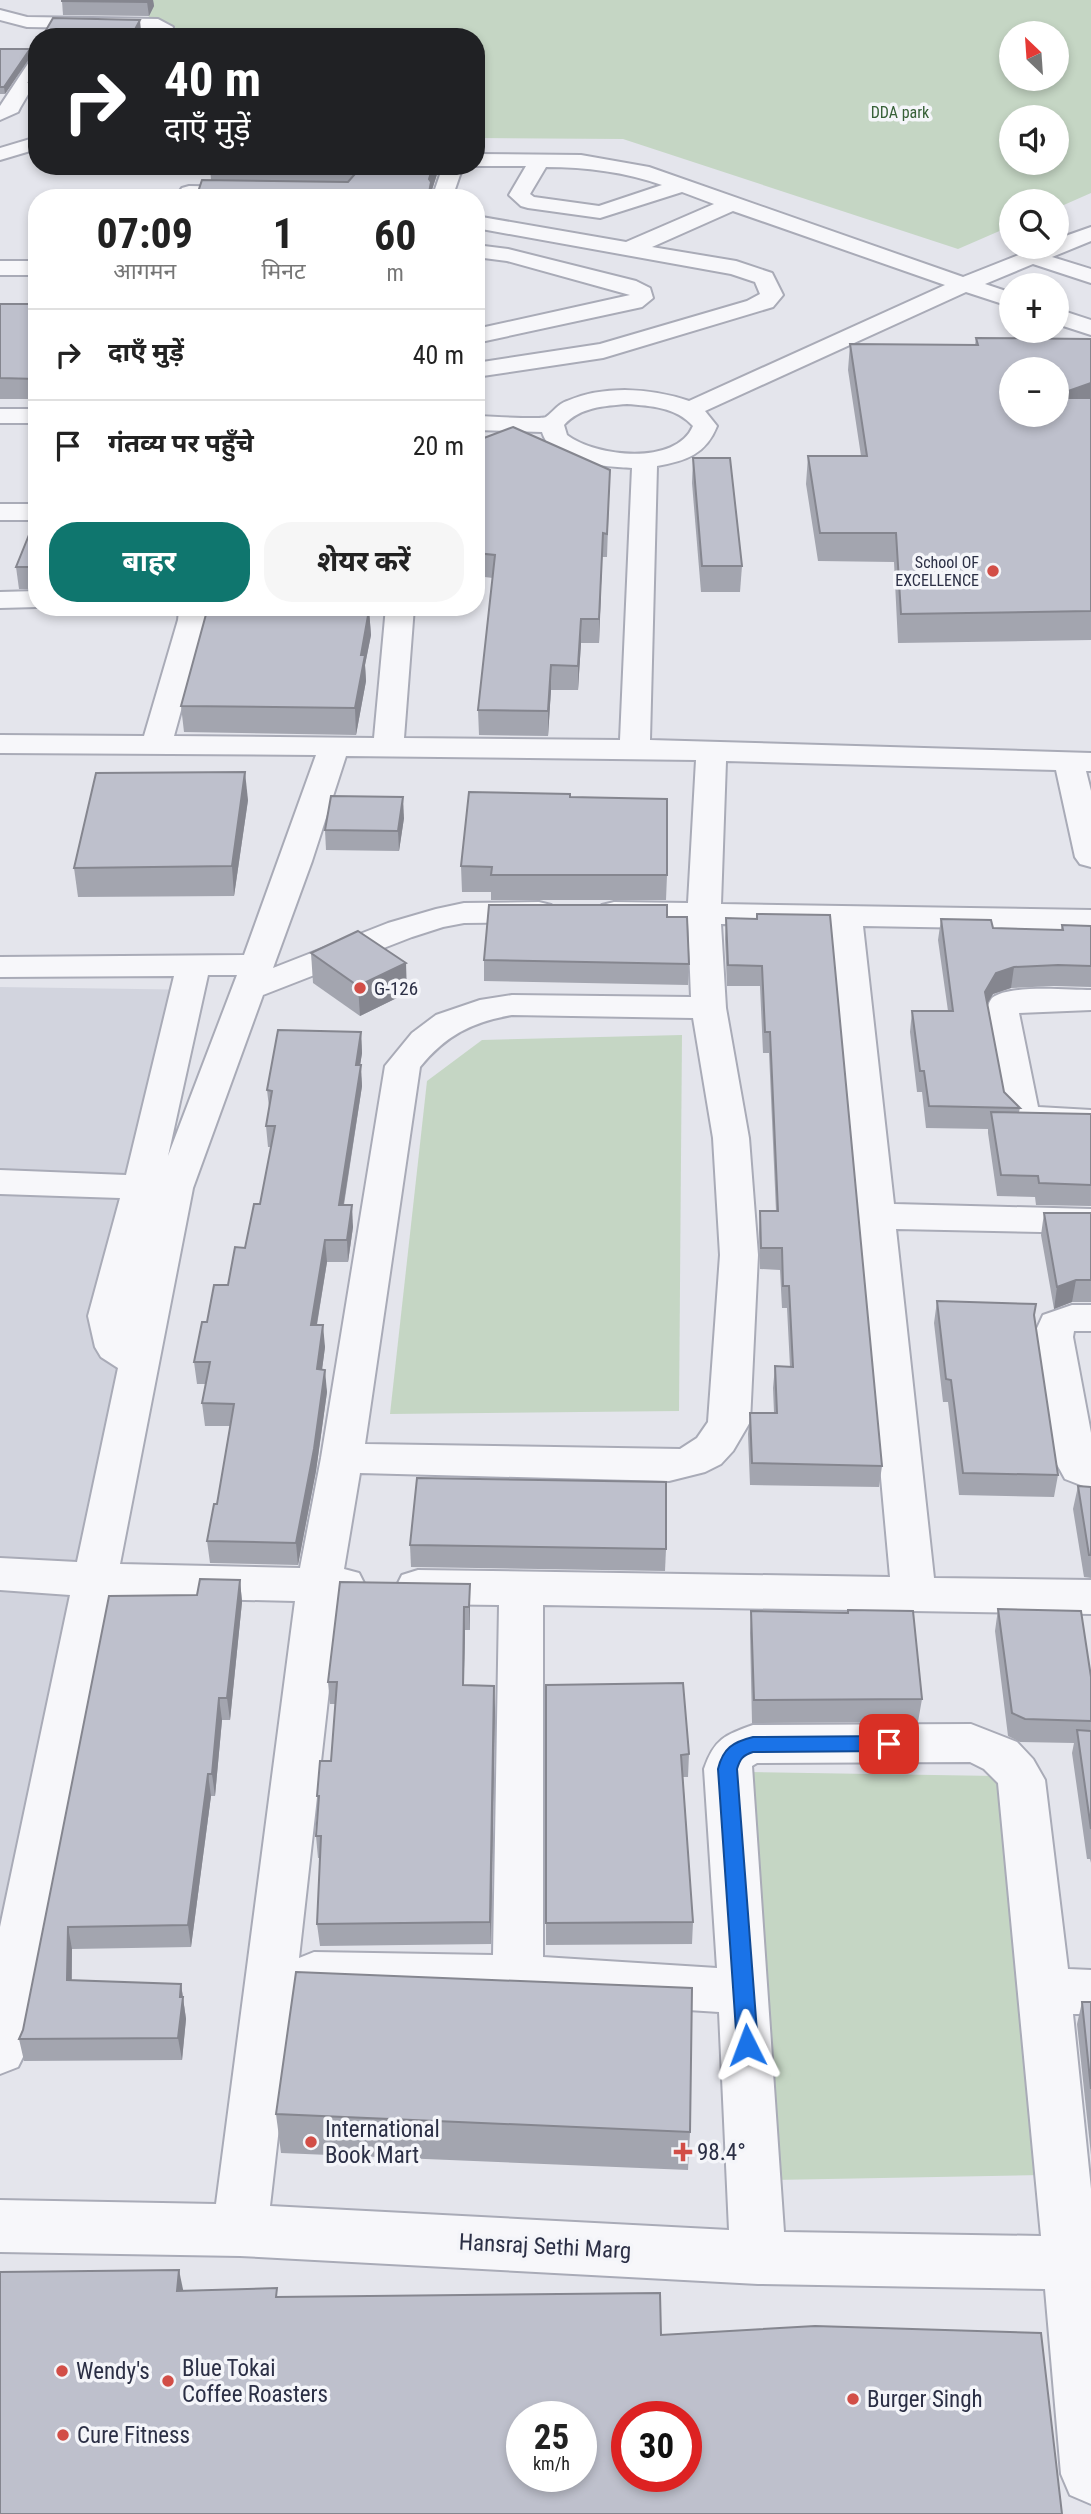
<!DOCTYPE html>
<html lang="hi">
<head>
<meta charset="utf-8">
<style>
  :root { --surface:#fff; --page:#f6f6f6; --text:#222; --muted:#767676; --line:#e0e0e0; --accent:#0f766e }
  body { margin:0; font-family:"Roboto Condensed","Noto Sans Devanagari",sans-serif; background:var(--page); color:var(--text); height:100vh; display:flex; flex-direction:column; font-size:26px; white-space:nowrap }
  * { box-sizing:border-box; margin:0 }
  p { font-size:23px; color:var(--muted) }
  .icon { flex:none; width:38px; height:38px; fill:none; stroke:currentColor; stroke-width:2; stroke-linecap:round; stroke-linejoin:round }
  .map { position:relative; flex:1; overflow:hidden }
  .sheet { position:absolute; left:28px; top:189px; width:457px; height:427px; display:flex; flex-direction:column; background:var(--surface); border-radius:28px; box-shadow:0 4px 10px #0003 }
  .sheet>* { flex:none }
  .hud { position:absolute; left:28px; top:28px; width:457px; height:147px; border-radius:28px; box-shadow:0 4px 10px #0003; background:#202124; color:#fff; overflow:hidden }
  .needle { width:46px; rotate:335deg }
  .tools { position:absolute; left:999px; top:21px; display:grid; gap:14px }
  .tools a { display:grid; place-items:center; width:70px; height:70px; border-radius:50%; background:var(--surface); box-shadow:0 4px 10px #0003; font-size:35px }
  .speed { position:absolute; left:506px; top:2401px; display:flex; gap:14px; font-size:35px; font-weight:700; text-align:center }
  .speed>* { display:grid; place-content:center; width:91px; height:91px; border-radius:50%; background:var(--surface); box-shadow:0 4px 10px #0003; line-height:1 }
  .speed small { font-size:18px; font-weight:400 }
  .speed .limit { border:10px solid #d22; background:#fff; color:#111 }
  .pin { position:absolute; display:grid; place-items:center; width:60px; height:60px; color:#fff; margin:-30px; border-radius:14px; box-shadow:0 4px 10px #0006 }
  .me { position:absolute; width:77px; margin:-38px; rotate:357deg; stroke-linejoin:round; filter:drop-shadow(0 0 5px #0008) }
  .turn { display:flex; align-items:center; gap:24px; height:147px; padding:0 21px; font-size:32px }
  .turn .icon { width:91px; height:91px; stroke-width:2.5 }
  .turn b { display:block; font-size:49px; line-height:60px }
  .eta { display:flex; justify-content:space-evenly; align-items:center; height:119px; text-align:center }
  .eta b { font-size:42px; font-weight:700; line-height:49px }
  .cta { display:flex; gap:14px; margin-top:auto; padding:14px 21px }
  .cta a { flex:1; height:80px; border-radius:28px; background:var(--accent); color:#fff; font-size:28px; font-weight:700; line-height:80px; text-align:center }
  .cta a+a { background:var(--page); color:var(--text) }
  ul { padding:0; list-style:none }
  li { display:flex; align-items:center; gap:21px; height:91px; padding:0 21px; border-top:2px solid var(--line) }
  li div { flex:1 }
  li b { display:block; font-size:26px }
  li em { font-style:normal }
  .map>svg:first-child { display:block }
</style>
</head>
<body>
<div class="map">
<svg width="1091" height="2514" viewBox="0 0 1091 2514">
  <rect width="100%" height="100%" fill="#e4e5ec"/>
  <path fill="#d2d4de" d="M0,987L206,990L0,1926Z"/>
  <g fill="#c5d6c4" fill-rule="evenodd">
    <path d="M151,0H1091V193L1057,208V201H1012L1011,226L958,249L623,139L476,138V37H146ZM1012,33H1057V79H1012ZM1012,117H1057V163H1012Z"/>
    <path d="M682,1035L679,1411L390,1414L427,1081L482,1040Z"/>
    <path d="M751,1772L997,1776L1041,2175L773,2180Z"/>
  </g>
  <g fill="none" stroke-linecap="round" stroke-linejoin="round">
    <defs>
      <g id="minor">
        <path d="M0,10L27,17L158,19L173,27L169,37H151L154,29L27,27L0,20Z"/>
        <path d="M37,58V79L20,108L18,112L0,120V106L31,59Z"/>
        <path d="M37,137V149L0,160V148Z"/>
        <path d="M476,154L581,155L649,167L963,277L1039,247H1057V239L1091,227V241L1052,257L1091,269V283L1033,264L985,284L1012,293V307L966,292L705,411L717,426C706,454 686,461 657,466L650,740L1091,753V771H1086L1091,791V867L1080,864L1075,857L1056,770L726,761L721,904L1091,910V930L863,926L894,1204L1091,1209V1233L896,1229L934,1578L1091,1580V1614L543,1605V1957L717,1968L704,1769C714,1739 725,1735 753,1725L971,1724L1017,1742L1033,1759L1045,1780L1068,1969L1091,1970V2014H1073L1091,2189V2504L1070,2495L1061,2474L1045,2289L758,2284L240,2256L0,2252V2200L216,2204L295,1601L114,1597L26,2051L18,2067L0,2074V1927L70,1595L0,1590V1558L77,1562L118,1368L101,1357L95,1347L88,1316L120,1198L0,1194V1170L126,1175L174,976L0,977V957L244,955L316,755L0,753V735L144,736L178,620L179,611L176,607H204L206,620L174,736L374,738L386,607H414L404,738L620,740L632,468C605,466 552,465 542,432L476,430V416C486,416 541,420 546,417C553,412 558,404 567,401C605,385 651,388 689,401L945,285L733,211L652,247L736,261L772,273L783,295L773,307L603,358L476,377V363L600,344L747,301L760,294L755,282L731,274L476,228V216L626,242L714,204L682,192L600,218L528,208L521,206L509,195L526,166H476ZM546,167C586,167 625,172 662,185L599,206L534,197L530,194ZM627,404C651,406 676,407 693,426C676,466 596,457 567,435L564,425C580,407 604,406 627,404ZM346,756L696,760L688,903L614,902L602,905L598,912L602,919L614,922L688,923L691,997L512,995L480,1000L436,1015L412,1033L385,1066L321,1458L300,1568L120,1564L193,1188L263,995L412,937L443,927L464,923L539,922L551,919L555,912L551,905L539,902L464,903L436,909L388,923L273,968L312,861ZM721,924L831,925L890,1577L418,1570L402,1575L396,1587L402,1599L418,1604L499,1605L493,1955L314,1952L299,1958L339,1601L359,1597L365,1585L359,1573L344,1569L360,1473L669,1481L705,1472L721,1464L733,1451L750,1422L758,1255L749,1138L726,1008ZM208,975H237L168,1156ZM512,1015L693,1018L713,1138L720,1255L708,1422L697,1438L680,1449L365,1444L420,1067C446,1035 472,1022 512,1015ZM970,1762L984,1769L998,1783L1041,2236L784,2232L752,1766L757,1763ZM295,1988L314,1996L518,1999L719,2012L729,2230L270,2206Z"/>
        <path d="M443,166H463L452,198H432Z"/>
        <path d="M189,186L250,187L257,189L260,193L256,198L182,196L179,192L182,188Z"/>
        <path d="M476,245L508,249L636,281L650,288L653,298L642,307L476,343V329L630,295L507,261L476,257Z"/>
        <rect x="0" y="261" width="37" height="14"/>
        <path d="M1057,309L1091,320V335L1057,324Z"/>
        <rect x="0" y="409" width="37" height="14"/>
        <rect x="0" y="504" width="37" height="16"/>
        <path d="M37,591V607L0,608V592Z"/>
        <path d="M1091,990V1010L1019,1013L1038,1107L1091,1110V1132C1065,1132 1019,1137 1003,1113L985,1013C987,1008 989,1002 992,998C1008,984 1069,990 1091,990Z"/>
        <path d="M1072,1305H1091V1331H1074L1073,1337L1091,1433V1489L1065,1479L1054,1459L1033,1337L1043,1315Z"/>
      </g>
    </defs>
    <use href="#minor" stroke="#a9abb7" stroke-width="4"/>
    <use href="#minor" fill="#f7f7fa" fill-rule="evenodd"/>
  </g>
  <g fill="#a3a5af">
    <path d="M153,0L154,6L149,16L63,15L62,1Z"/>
    <path d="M0,49L31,56L5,94H0Z"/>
    <path d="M37,69V95H31L29,82Z"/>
    <path d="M210,166H438V171L432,190L211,180Z"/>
    <rect x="0" y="304" width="37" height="95"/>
    <path d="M976,338L1091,339V640L898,643L894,562L818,561L806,484L808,456H861L848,370L850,344L975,345Z"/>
    <path d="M476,441L610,470L607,557H602L599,643H581L578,690H551L548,736L479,735L478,710L493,578L476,576Z"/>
    <path d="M693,458L742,566L740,592H701L692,483Z"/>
    <path d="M37,515V589H19L16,567Z"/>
    <path d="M354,609L369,610L371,635L365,665L366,681L356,735L184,732L181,706Z"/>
    <path d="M570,797L667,875L666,900H491V892H462L461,866Z"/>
    <path d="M248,800L234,896L78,897L74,868Z"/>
    <path d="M404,818L399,851L326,850L325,830Z"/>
    <path d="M667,917L689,964L688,985L484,981V960Z"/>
    <path d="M726,918L757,919L882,1466L879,1487L750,1485L748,1434L750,1413H774L773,1388L775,1366L790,1367L787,1308H782L780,1270L760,1269L759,1232L760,1211H776L769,1053H763L760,986H727L725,939Z"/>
    <path d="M941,919L993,928L1061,930L1062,925L1091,926V987L1054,986L1011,988L993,994L987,1004L1004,1092L1020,1108L1019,1112L1091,1114V1206L1036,1205L1035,1197L997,1196L988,1133V1129L926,1128L922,1092H917L910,1032L912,1011H948L938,940Z"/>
    <path d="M311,953L407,993L360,1016L313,983Z"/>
    <path d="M361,1032L362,1053L360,1065L362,1086L344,1205L353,1227L348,1262H327L317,1325L325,1347L322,1370L327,1392L316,1471L298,1565L210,1563L207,1541L217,1504L230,1426H205L202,1403L206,1384H197L194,1362L207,1322L228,1285L245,1248L260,1204L271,1147H268L266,1126L269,1107L267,1090Z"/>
    <path d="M1044,1213H1091V1302H1072L1054,1309L1041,1235Z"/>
    <path d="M937,1301L1058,1475L1054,1497L959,1495L948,1402H943L934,1323Z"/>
    <path d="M1078,1486L1091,1487V1578L1084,1577L1073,1509Z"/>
    <path d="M410,1545L666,1549L665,1571L411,1567Z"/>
    <path d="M240,1580L242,1602L230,1720H222L215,1796H211L191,1947L72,1949V1980L181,1984L186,2019L182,2060L24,2061L19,2039L197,1595Z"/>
    <path d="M340,1582L470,1606V1630H465L464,1685L495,1708L491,1944L320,1946L317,1924L320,1858H318L316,1836L318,1809L317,1796L331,1761L335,1704H330L328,1682Z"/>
    <path d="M998,1609L1091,1677V1863L1090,1859H1087L1072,1753L1074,1743L1020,1742L1008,1736L995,1631Z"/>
    <path d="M848,1610L922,1699L918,1722L752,1723L750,1633L751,1611L847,1613Z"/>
    <path d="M546,1685L689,1754L688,1777H683L693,1922L692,1944L546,1945Z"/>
    <path d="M1082,2002H1091V2155L1077,2024Z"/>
    <path d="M276,2114L690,2132L688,2170L281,2153Z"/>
  </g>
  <g fill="#85868f">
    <path d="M148,0H153L154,6L149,16L147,2Z"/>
    <path d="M140,20L141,31L138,37H131Z"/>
    <path d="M30,49L31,56L5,94L4,87Z"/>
    <path d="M433,166H438V171L432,190V198H428L429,179Z"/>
    <path d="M1091,383V408L1057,415V395Z"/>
    <path d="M603,533L602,557L599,643V619Z"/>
    <path d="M369,610L371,635L365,665L366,681L356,735L355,708L361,655Z"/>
    <path d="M581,619V643L578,690V666Z"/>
    <path d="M551,665V690L548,736V711Z"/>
    <path d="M245,772L248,800L234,896L232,866Z"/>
    <path d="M403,797L404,818L399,851L398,831Z"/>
    <path d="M406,963L407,993L360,1016L358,986Z"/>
    <path d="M1014,967L1011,988L993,994L982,1013L985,992L996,973Z"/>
    <path d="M361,1032L362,1053L357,1086L356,1065Z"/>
    <path d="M361,1065L362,1086L340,1227L339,1205Z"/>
    <path d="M352,1205L353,1227L348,1262L347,1240Z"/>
    <path d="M325,1240L327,1262L313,1347L311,1325Z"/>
    <path d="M1076,1280L1072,1302L1054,1309L1057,1287Z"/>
    <path d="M323,1325L325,1347L319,1392L317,1369Z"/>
    <path d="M325,1370L327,1392L316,1471L298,1565L296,1543Z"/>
    <path d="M240,1580L242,1602L230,1720L227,1698Z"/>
    <path d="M470,1584V1630L469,1607Z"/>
    <path d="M464,1607L465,1630L463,1708V1685Z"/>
    <path d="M494,1686L495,1708L491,1944L490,1922Z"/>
    <path d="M219,1698L222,1720L215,1796L212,1774Z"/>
    <path d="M208,1774L211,1796L191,1947L188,1925Z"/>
    <path d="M68,1927L72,1949L71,2002L67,1980Z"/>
    <path d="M181,1984L186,2019L182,2060L178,2038Z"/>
    <path d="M179,2270L185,2299L177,2291Z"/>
  </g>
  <g fill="#bec0cc" stroke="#85868f" stroke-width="2" fill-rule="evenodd">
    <path d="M62,0H148L147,2L62,1Z"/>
    <path d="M53,18L140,20L131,37H42Z"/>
    <path d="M0,49H30L4,87H0Z"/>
    <path d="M37,69V83L29,82Z"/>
    <path d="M343,166H433L429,179L431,182L428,198H196L202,180L348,182L355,174L351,169Z"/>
    <path d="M0,304H37V379L0,378Z"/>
    <path d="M976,338L1091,339V383L1057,395V369H1012V415H1057V398H1091V611L901,614L896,533H820L808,456H867L850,344L978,345Z"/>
    <path d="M513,427L610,470L607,534L603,533L599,619H581L578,666L551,665L548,711L478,710L495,555L476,553V441Z"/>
    <path d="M693,458H730L742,566H702Z"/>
    <path d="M37,515V567H16Z"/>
    <path d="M208,607H348V609L369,610L361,655H365L355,708L181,706Z"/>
    <path d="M245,772L232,866L74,868L96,773Z"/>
    <path d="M469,792L570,794V797L667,799V875H491L492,867L461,866Z"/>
    <path d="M331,796L403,797L398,831L325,830Z"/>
    <path d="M489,905H667V917H687L689,964L484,960Z"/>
    <path d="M757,914L830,915L882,1466L752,1463L750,1413H777L775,1366L793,1367L789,1286H783L782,1248H761L760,1211H778L770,1032H765L762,966L728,965L726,918L757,919Z"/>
    <path d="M941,919L991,920L993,928L1063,930L1062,925L1091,926V966L1058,965L1014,967L996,973L985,992L1004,1092L1020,1108L929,1106L924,1071H920L912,1011H953Z"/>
    <path d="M358,931L406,963L358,986L311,953Z"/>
    <path d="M278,1030L361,1032L356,1065H361L339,1205H352L347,1240H325L311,1325H323L317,1369L325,1370L314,1449L296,1543L207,1541L214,1504H217L234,1404L202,1403L210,1362H194L202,1322H207L214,1285H228L235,1247L245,1248L254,1204H260L275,1126H266L272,1091L267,1090Z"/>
    <path d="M991,1112L1091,1114V1185L1039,1183L1038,1176L1001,1175Z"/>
    <path d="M1044,1213H1091V1280H1076L1057,1287Z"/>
    <path d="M937,1301L1036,1304L1034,1315L1058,1475L963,1473L951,1380L946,1379Z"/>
    <path d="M417,1478L666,1482V1549L410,1545Z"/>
    <path d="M1078,1486L1091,1487V1555H1089Z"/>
    <path d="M200,1579L240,1580L227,1698H219L212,1774H208L188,1925L68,1927L67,1980L181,1984L180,1997H183L178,2038L19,2039L23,2030L109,1596L197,1595Z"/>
    <path d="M340,1582L470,1584L469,1607H464L463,1685L494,1686L490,1922L317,1924L321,1836H316L319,1796H317L320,1761H331L337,1682H328Z"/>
    <path d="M998,1609L1081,1611L1091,1677V1721L1025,1719L1012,1713Z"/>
    <path d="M848,1610L913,1611L922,1699L754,1700L751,1611L848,1613Z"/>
    <path d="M683,1683L689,1754L681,1755L693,1922L546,1923V1685Z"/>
    <path d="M1077,1730L1091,1731V1829Z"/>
    <path d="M296,1972L692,1988L690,2132L276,2114Z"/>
    <path d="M1082,2002H1091V2089Z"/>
    <path d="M179,2270L177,2291L277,2288L276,2297L660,2293L661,2335L815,2326L1041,2333L1062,2514H0V2272ZM522,2417H581V2476H522ZM626,2417H686V2476H626Z"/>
  </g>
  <path fill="#1a73e8" stroke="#114b97" stroke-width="2" d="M889,1736L896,1738L899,1744L896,1749L889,1751L753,1752C743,1755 740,1759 737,1769L758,2045L755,2052L747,2055L740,2052L737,2045L718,1769C723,1748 733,1742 753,1737Z"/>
  <g fill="#d24e47" stroke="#f4f5f9" stroke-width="2.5">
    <circle cx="993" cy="571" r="7"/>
    <circle cx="360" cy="988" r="7"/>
    <circle cx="311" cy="2142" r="7"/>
    <path d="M679.5 2141.5h7v7h7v7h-7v7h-7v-7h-7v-7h7z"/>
    <circle cx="62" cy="2371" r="7"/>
    <circle cx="168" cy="2381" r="7"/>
    <circle cx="853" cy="2399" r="7"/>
    <circle cx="63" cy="2435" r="7"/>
  </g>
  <g text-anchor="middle" stroke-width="7" stroke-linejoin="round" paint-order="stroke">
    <g font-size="16" fill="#376138" stroke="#f4f5f9">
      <text x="900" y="118">DDA park</text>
    </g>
    <g font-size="16" fill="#2b2f45" stroke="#f4f5f9" text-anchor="end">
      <text x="979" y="568">School OF<tspan x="979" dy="18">EXCELLENCE</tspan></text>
    </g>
    <g font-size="19" fill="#2b2f45" stroke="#f4f5f9" text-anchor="start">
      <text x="374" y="995">G-126</text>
    </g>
    <g font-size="23" fill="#2b2f45" stroke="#f4f5f9" text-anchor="start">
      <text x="325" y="2137">International<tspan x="325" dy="26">Book Mart</tspan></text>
      <text x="697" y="2160">98.4°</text>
      <text x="182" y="2376">Blue Tokai<tspan x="182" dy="26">Coffee Roasters</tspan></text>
      <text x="76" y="2379">Wendy's</text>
      <text x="867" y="2407">Burger Singh</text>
      <text x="77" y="2443">Cure Fitness</text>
    </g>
    <g font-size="23" fill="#2b2f45" stroke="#f4f5f9">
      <text transform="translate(545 2246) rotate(3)" y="8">Hansraj Sethi Marg</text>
    </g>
  </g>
</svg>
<div class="tools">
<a><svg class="needle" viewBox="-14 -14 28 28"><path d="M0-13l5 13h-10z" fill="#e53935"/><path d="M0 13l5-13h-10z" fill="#767676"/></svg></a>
<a><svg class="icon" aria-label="sound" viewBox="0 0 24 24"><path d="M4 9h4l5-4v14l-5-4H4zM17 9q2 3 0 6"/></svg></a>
<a><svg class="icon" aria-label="search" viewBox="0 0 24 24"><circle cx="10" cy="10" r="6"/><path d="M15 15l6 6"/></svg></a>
<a>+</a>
<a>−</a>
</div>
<div class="speed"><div>25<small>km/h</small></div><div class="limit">30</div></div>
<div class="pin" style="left:889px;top:1744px;background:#d93025"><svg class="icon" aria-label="arrive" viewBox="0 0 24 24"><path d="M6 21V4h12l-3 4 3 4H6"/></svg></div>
<svg class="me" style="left:747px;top:2045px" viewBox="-20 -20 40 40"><path d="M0-17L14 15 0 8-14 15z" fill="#1a73e8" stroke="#fff" stroke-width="4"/></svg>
<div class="hud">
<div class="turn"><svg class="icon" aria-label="right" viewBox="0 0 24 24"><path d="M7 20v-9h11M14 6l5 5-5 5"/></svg><div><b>40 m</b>दाएँ मुड़ें</div></div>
</div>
<section class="sheet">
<div class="eta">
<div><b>07:09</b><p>आगमन</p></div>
<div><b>1</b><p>मिनट</p></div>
<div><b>60</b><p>m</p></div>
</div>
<ul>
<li><svg class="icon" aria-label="right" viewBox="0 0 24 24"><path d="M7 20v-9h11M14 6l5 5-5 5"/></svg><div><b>दाएँ मुड़ें</b></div><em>40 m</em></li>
<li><svg class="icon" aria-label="arrive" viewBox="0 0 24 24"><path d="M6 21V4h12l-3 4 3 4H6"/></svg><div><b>गंतव्य पर पहुँचे</b></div><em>20 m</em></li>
</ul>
<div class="cta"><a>बाहर</a><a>शेयर करें</a></div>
</section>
</div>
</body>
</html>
